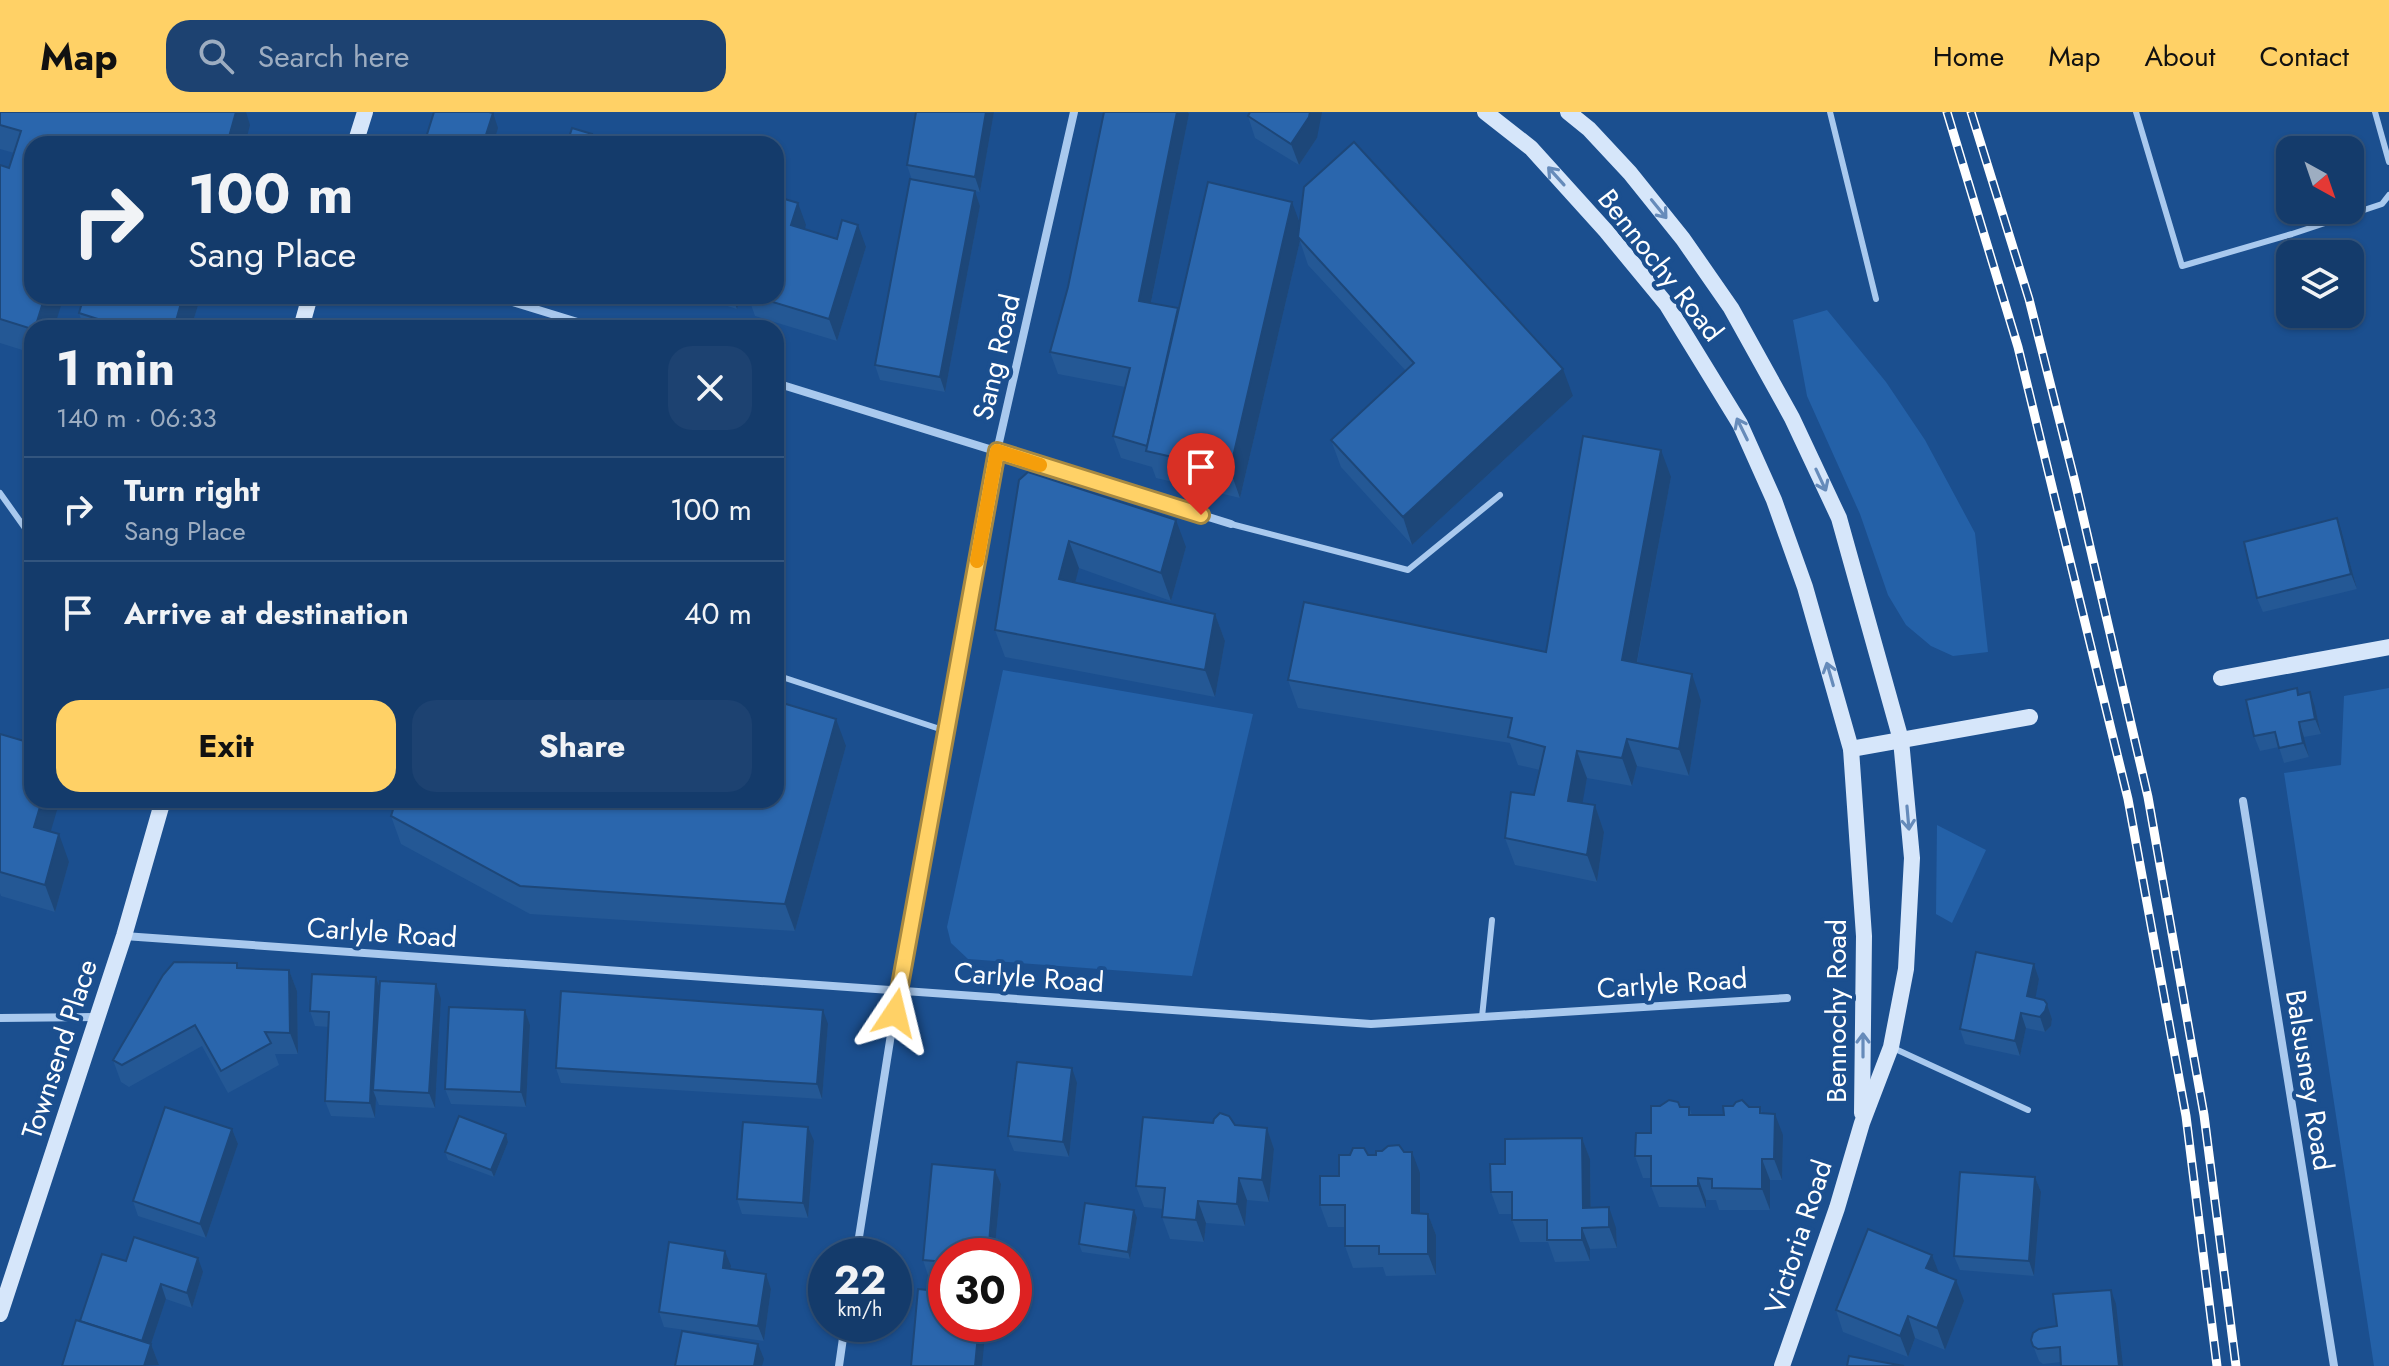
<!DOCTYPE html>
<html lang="en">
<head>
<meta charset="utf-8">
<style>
  :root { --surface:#143b6b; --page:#1d4271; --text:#f1f3f6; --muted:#9dadc1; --line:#33557e; --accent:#ffd166 }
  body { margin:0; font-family:Jost,sans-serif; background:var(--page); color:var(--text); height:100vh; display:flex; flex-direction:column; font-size:30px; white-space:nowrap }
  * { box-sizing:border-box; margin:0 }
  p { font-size:26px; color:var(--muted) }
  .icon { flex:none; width:44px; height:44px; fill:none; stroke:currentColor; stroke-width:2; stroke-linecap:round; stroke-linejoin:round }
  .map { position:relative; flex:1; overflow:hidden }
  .panel { position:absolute; left:24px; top:208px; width:760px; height:488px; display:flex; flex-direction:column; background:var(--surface); border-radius:24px; box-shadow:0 2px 6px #0004,0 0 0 2px var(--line) }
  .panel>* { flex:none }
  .banner { position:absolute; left:24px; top:24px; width:760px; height:168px; border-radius:24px; box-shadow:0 2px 6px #0004,0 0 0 2px var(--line); background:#143b6b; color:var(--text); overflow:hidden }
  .needle { width:52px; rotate:140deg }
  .buttons { position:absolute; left:2276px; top:24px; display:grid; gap:16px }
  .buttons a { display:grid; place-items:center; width:88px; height:88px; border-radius:16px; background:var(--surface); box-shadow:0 2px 6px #0004,0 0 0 2px var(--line); font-size:40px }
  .speed { position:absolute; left:808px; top:1126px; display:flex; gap:16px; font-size:40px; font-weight:700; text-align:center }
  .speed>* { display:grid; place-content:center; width:104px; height:104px; border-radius:50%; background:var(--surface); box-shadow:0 2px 6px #0004,0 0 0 2px var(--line); line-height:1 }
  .speed small { font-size:20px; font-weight:400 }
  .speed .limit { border:12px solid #d22; background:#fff; color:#111 }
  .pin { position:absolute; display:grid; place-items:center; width:68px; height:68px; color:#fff; margin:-82px -34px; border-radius:50% 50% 50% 0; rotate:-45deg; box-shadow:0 0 8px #0007 }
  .pin .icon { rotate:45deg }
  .me { position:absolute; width:88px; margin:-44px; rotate:10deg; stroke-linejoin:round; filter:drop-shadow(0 0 6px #0008) }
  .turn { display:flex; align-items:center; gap:28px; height:168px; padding:0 32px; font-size:36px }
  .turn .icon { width:104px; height:104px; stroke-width:2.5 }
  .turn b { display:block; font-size:56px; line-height:68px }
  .round { display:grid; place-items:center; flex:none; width:84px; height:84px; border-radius:24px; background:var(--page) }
  .overview { display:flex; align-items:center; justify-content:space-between; height:136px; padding:0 32px }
  h1 { font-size:48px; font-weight:700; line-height:60px }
  .action { display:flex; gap:16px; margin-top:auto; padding:16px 32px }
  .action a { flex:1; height:92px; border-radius:24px; background:var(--accent); color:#111; font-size:32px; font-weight:700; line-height:92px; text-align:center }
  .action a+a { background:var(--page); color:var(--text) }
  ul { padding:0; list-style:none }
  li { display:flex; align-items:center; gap:24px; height:104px; padding:0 32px; border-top:2px solid var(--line) }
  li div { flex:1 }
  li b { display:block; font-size:30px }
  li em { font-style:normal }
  header { display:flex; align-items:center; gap:48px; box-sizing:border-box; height:112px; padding:0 40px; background:var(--accent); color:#111 }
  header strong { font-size:38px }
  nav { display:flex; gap:44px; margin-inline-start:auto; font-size:28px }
  .search { width:560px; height:72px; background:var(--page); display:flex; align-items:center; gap:20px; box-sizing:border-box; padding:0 28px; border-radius:24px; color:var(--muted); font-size:30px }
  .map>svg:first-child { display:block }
</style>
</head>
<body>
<header>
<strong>Map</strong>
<div class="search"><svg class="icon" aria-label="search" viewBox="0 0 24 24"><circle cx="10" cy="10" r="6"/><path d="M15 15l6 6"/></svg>Search here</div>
<nav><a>Home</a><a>Map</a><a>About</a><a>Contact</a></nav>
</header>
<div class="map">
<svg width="2389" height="1254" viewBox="0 0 2389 1254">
  <rect width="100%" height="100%" fill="#1b4f8f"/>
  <g fill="#2461a8">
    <path d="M1827,198L1886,270L1925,328L1975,421L1988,540L1953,544L1931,534L1906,513L1888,483L1860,402L1807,284L1793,208Z"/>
    <path d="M1003,558L1253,602L1192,864L968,847L951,831L947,815Z"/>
    <path d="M2389,576V1254H2374L2284,661L2341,653L2344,584Z"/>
    <path d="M1937,713L1986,738L1952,811L1936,802Z"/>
  </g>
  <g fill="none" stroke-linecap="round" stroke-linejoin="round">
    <g stroke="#a9c9ee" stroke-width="6">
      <path d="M1830,0L1876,187"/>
      <path d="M2136,0L2182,154L2292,122L2382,92L2389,83"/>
      <path d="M2375,0L2389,50"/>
      <path d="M0,381L32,426"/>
      <path d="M1231,412L1408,458L1500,383"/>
      <path d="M776,563L946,619"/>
      <path d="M1482,905L1492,808"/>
      <path d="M1891,935L2028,998"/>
    </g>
    <g stroke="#a9c9ee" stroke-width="8">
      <path d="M493,184L597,216"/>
      <path d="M776,271L1231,412"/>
      <path d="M2243,689L2334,1254"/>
      <path d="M124,824L1371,912L1787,886"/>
      <path d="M0,906L96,905"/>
      <path d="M856,1144L898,878L997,339L1074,0"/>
      <path d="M839,1254L845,1212"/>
    </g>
    <g stroke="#d6e6fa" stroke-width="16">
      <path d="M1485,0L1531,36L1606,119L1667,193L1740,312L1774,388L1805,475L1851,637L1864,824L1862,1001"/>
      <path d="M1568,0L1589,17L1630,61L1683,127L1731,196L1792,306L1839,406L1901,628L1912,746L1906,857L1891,935L1862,1011L1837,1096L1782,1254"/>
      <path d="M355,32L365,0"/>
      <path d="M301,216L310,184"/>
      <path d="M2221,566L2389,535"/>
      <path d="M1851,637L2030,605"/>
      <path d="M0,1202L124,824L163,688"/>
    </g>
    <defs>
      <g id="rail">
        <path d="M1947,0L2018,235L2128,687L2186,1004L2217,1254"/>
        <path d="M1971,0L2029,187L2075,370L2148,685L2204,1003L2236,1254"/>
      </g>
    </defs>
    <use href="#rail" stroke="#fff" stroke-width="9"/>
    <use href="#rail" stroke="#1b4f8f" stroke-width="6" stroke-dasharray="18" stroke-linecap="butt"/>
  </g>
  <g fill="#245895">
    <path d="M0,0L250,13L32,32V241L0,231V53L9,56L14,41L0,37Z"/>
    <path d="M994,0L980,80L975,79L980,94L945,280L880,268L875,253L912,68L907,53Z"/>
    <path d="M1104,0H1188L1189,2L1151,191L1178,196L1300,111L1573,284L1412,433L1341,355L1331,328L1406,259L1308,153L1300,129L1240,386L1156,366L1152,355L1121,346L1113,324L1125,275L1058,262L1050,240L1068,175Z"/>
    <path d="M1248,4L1317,26L1299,53L1255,26Z"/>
    <path d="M806,113L804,117L866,135L837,229L755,204L748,184H776Z"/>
    <path d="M84,184H201L191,216H84L79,201Z"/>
    <path d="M695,184H741L737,197Z"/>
    <path d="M1671,365L1637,551L1701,589L1689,664L1637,654L1632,674L1587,666L1582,691L1595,693L1604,720L1597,770L1515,753L1505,726L1534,683L1540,658L1518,653L1510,631L1298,596L1288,568L1546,540Z"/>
    <path d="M1019,368L1186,435L1171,489L1079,456L1075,470L1215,502L1225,529L1215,585L1005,545L995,518Z"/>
    <path d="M2342,421L2357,477L2263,500L2257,486Z"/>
    <path d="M2299,583L2315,595L2321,622L2304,625L2309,645L2284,651L2279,635L2260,639L2254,624Z"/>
    <path d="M0,622L51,720L69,750L55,800L1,784L0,781Z"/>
    <path d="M846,634L795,819L530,802L401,732L391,704Z"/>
    <path d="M2034,852L2039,867L2035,886L2047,892L2052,907L2051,914L2045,920L2026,916L2020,944L1965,932L1960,917Z"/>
    <path d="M238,856L289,858L297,879L298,942H275L279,953L228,981L202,934L129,975L121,970L113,948Z"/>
    <path d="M376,865L380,875L441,887L435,996L379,993L376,986L375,1006L331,1004L325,989L329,915L315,914L310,899Z"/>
    <path d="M525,898L530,913L526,995L451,992L445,977Z"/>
    <path d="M828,912L822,987L561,971L556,956Z"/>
    <path d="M1077,971L1069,1045L1014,1039L1008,1024Z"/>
    <path d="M1680,995H1689L1692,1003H1724L1749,995H1760L1762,1001L1783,1023L1782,1068H1770V1098H1719L1716,1088H1706V1096L1659,1095L1651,1074V1066H1643L1635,1044L1651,1021Z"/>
    <path d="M1235,1013L1267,1016L1274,1037L1269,1090L1247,1088L1245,1114L1206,1111L1204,1130L1170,1127L1162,1105L1163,1097L1144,1095L1136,1074Z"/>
    <path d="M232,1017L238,1032L206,1126L138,1104L133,1089Z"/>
    <path d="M506,1022L508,1030L494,1065L448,1048L445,1040Z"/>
    <path d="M1582,1026L1590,1047L1591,1095L1616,1116L1617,1136L1590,1137V1149L1555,1150L1548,1130H1520L1512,1108V1102H1499L1491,1080L1505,1052Z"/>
    <path d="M814,1029L808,1106L742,1102L737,1087Z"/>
    <path d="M1368,1043L1420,1061V1102H1428L1436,1123V1163L1386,1164L1383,1155L1353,1156L1345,1134V1115H1328L1320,1093L1339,1064Z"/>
    <path d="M995,1058L1001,1072L994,1144H946V1164L928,1163L923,1148Z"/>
    <path d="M2035,1065L2041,1080L2034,1164L1960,1158L1954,1144Z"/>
    <path d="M1137,1106L1130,1147L1082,1140L1079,1132Z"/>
    <path d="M1932,1143L1938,1161L1964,1189L1945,1238L1915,1226L1908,1245L1843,1220L1836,1198Z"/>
    <path d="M126,1149L203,1160L192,1196L166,1187L151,1232L159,1253L80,1209Z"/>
    <path d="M731,1154L730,1157L766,1162L771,1177L764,1229L664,1215L659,1200Z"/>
    <path d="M2116,1192L2061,1250L2043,1252L2039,1249L2031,1228L2057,1214Z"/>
  </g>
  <g fill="#1d4779">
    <path d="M236,0H246L250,13L245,32H227Z"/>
    <path d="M986,0H994L980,80L975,65Z"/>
    <path d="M1177,0H1188L1189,2L1147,210L1139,189Z"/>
    <path d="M1310,0H1322L1317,26L1299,53L1291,32Z"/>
    <path d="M493,1L498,16L493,32H483Z"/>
    <path d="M592,22L596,32H589Z"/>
    <path d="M975,79L980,94L945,280L940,265Z"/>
    <path d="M1292,90L1302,117L1298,125L1300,129L1240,386L1230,358Z"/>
    <path d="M798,91L806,113L799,135L791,113Z"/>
    <path d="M858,113L866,135L837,229L829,207Z"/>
    <path d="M45,184H64L54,216H35Z"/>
    <path d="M183,184H201L191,216H174Z"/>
    <path d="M732,184H741L737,197Z"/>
    <path d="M1563,257L1573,284L1412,433L1403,405Z"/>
    <path d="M1661,338L1671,365L1632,576L1622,548Z"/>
    <path d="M2337,406L2342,421L2357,477L2351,462Z"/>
    <path d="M1176,408L1186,435L1171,489L1161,461Z"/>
    <path d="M1069,429L1079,456L1069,494L1059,467Z"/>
    <path d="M1215,502L1225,529L1215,585L1205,558Z"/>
    <path d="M1692,562L1701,589L1689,664L1679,637Z"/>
    <path d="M2310,580L2315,595L2321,622L2315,607Z"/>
    <path d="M836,607L846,634L795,819L785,792Z"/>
    <path d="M2299,610L2304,625L2309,645L2303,631Z"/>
    <path d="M1627,627L1637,654L1632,674L1622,646Z"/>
    <path d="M1577,639L1587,666L1578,716L1568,689Z"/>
    <path d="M42,688H60L44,742L34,715Z"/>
    <path d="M1595,693L1604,720L1597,770L1587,743Z"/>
    <path d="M59,722L69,750L55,800L45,773Z"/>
    <path d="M2034,852L2039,867L2033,899L2027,884Z"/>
    <path d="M289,858L297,879L298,942L290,921Z"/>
    <path d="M376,865L381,880L373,978L376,986L375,1006L370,991Z"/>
    <path d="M436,872L441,887L435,996L429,981Z"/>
    <path d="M2047,892L2052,907L2051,914L2045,920L2040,905Z"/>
    <path d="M525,898L530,913L526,995L521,980Z"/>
    <path d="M823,898L828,912L822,987L817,972Z"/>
    <path d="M2021,901L2026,916L2020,944L2015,929Z"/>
    <path d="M1072,956L1077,971L1069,1045L1063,1030Z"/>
    <path d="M1775,1002L1783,1023L1782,1068L1774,1047Z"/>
    <path d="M808,1015L814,1029L808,1106L803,1091Z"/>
    <path d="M1267,1016L1274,1037L1269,1090L1262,1068Z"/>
    <path d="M232,1017L238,1032L206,1126L200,1112Z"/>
    <path d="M506,1022L508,1030L494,1065L491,1058Z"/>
    <path d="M1582,1026L1590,1047L1591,1117L1583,1096Z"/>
    <path d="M1412,1040L1420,1061V1123L1412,1101Z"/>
    <path d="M1762,1047L1770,1068V1098L1762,1077Z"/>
    <path d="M995,1058L1001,1072L994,1144H988Z"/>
    <path d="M2035,1065L2041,1080L2034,1164L2029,1149Z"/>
    <path d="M1239,1066L1247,1088L1245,1114L1237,1092Z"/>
    <path d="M1698,1066L1706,1088V1096L1698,1074Z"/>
    <path d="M1198,1089L1206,1111L1204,1130L1196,1108Z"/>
    <path d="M1609,1095L1616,1116L1617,1136L1609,1115Z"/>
    <path d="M1134,1098L1137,1106L1130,1147L1128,1140Z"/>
    <path d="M1428,1102L1436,1123V1163L1428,1142Z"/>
    <path d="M1582,1116L1590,1137V1149L1582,1128Z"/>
    <path d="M725,1139L731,1154L728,1170L723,1156Z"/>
    <path d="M1932,1143L1940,1164L1926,1156Z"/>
    <path d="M198,1146L203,1160L192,1196L187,1181Z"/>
    <path d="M766,1162L771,1177L764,1229L758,1214Z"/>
    <path d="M1956,1168L1964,1189L1945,1238L1937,1216Z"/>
    <path d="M161,1172L166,1187L151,1232L159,1253L144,1254L140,1234Z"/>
    <path d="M2111,1178L2116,1192L2123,1254H2119Z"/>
    <path d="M1908,1204L1915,1226L1908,1245L1900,1224Z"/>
    <path d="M979,1212H986L982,1254H975Z"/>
    <path d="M758,1232L764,1247L762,1254H754Z"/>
  </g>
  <g fill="#2a66ad" stroke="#1d4779" stroke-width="2">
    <path d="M0,0H236L227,32H32V184H45L35,216L32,217L0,207V53L9,56L21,19L0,13Z"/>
    <path d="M434,0H489L493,1L483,32H424Z"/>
    <path d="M916,0H986L975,65L907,53Z"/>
    <path d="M1104,0H1177L1139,189L1178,196L1147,334L1113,324L1130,256L1050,240L1068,175Z"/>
    <path d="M1250,0H1310L1309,5L1291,32L1248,4Z"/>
    <path d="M572,16L592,22L589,32H567Z"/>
    <path d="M1354,30L1563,257L1403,405L1331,328L1414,251L1298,125L1304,75Z"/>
    <path d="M910,67L975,79L940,265L875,253Z"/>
    <path d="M1208,70L1292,90L1230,358L1146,339Z"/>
    <path d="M778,85L798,91L791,113L837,127L842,108L858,113L829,207L753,184H776V90Z"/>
    <path d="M84,184H183L174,216H126L79,201Z"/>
    <path d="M1583,324L1661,338L1622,548L1692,562L1679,637L1627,627L1622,646L1577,639L1568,689L1595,693L1587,743L1505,726L1511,680L1534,683L1545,635L1508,625L1512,606L1288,568L1304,490L1546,540Z"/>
    <path d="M1028,360L1176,408L1161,461L1069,429L1059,467L1215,502L1205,558L995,518L1019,368Z"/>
    <path d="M2337,406L2351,462L2257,486L2244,430Z"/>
    <path d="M2297,576L2298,583L2310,580L2315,607L2299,610L2303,631L2279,636L2275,620L2254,624L2246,588Z"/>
    <path d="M776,589L836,607L785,792L520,774L391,704L396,688H776Z"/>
    <path d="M0,622L31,631L32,629V688H42L34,715L59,722L45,773L0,760Z"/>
    <path d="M1976,840L2034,852L2027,884L2044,888L2047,892L2045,899L2040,905L2021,901L2015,929L1960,917Z"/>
    <path d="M174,850L237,851V856L289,858L290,921L265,920L271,931L221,959L195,913L122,953L113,948L163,863Z"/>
    <path d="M312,862L376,865L370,991L325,989L329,900L310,899Z"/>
    <path d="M380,869L436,872L429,981L373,978Z"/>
    <path d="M561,879L823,898L817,972L556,956Z"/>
    <path d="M449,895L525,898L521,980L445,977Z"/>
    <path d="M1017,950L1072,956L1063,1030L1008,1024Z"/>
    <path d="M1669,988L1678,990L1680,995H1689V1003H1724L1723,994H1733L1736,990L1742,988L1749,995H1760V1001L1775,1002L1774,1047H1762V1077L1712,1076V1067L1698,1066V1074H1651V1044H1635L1636,1021H1651V994H1660Z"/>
    <path d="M165,995L232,1017L200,1112L133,1089Z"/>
    <path d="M1220,1001L1229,1004L1235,1013L1267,1016L1262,1068L1239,1066L1237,1092L1198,1089L1196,1108L1162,1105L1165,1076L1136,1074L1143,1005L1213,1011L1214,1007Z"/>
    <path d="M459,1004L506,1022L491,1058L445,1040Z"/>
    <path d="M743,1010L808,1015L803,1091L737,1087Z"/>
    <path d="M1582,1026L1583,1096L1609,1095V1115L1582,1116V1128H1547V1108H1512V1080H1491L1490,1052H1505V1027Z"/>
    <path d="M1399,1033L1404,1040H1412V1101L1428,1102V1142H1379V1134H1345V1093H1320V1064H1339V1043H1350L1353,1036H1364L1368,1043H1376V1039H1382L1388,1034Z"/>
    <path d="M932,1052L995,1058L988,1144H946V1150L923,1148Z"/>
    <path d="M1960,1060L2035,1065L2029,1149L1954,1144Z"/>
    <path d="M1085,1091L1134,1098L1128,1140L1079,1132Z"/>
    <path d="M1868,1117L1932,1143L1926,1156L1956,1168L1937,1216L1908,1204L1900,1224L1836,1198Z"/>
    <path d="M134,1125L198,1146L187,1181L161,1172L142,1229L80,1209L102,1142L126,1149Z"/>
    <path d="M669,1130L725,1139L723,1156L766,1162L758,1214L659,1200Z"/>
    <path d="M918,1177L946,1180V1212H979L975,1254H911Z"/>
    <path d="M2111,1178L2119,1254H2061L2060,1235L2038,1237L2033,1234L2031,1228L2033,1221L2039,1217L2057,1214L2053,1182Z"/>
    <path d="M76,1208L151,1232L144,1254H62Z"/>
    <path d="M682,1219L758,1232L754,1254H675Z"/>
    <path d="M1849,1244L1904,1254H1847Z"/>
  </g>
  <defs><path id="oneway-shaft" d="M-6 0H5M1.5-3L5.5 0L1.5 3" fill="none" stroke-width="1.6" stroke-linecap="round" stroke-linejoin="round" transform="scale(2)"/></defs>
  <g stroke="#668bba">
    <use href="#oneway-shaft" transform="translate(1556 64) rotate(-132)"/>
    <use href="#oneway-shaft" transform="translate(1659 97) rotate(51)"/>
    <use href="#oneway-shaft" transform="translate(1742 317) rotate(-116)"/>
    <use href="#oneway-shaft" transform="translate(1821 368) rotate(65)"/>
    <use href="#oneway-shaft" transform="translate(1830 562) rotate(-106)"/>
    <use href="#oneway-shaft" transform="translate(1908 706) rotate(85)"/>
    <use href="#oneway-shaft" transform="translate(1863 933) rotate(-90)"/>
  </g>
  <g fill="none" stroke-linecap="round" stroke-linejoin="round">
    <defs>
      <path id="route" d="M895,901L997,339L1201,403"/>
    </defs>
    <use href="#route" stroke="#a68842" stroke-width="20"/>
    <use href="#route" stroke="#ffd166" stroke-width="14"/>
    <path stroke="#f59e0b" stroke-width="14" d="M977,449L997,339L1040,353"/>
  </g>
  <g text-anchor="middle" stroke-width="8" stroke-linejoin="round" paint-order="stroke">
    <g font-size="28" fill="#fff" stroke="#1b4f8f">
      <text transform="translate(1661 153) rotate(52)" y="10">Bennochy Road</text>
      <text transform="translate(996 245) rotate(-77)" y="10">Sang Road</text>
      <text transform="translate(382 820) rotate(4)" y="10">Carlyle Road</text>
      <text transform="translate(1029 865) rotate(4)" y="10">Carlyle Road</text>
      <text transform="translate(1672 871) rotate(-4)" y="10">Carlyle Road</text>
      <text transform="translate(1836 899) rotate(-90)" y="10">Bennochy Road</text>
      <text transform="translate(59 937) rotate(-72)" y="10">Townsend Place</text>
      <text transform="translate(2310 968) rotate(81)" y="10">Balsusney Road</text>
      <text transform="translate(1798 1125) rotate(-72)" y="10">Victoria Road</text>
    </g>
  </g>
</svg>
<div class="buttons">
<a><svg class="needle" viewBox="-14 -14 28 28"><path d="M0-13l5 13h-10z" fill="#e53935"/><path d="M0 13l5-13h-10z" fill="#9dadc1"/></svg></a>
<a><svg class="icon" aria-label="layers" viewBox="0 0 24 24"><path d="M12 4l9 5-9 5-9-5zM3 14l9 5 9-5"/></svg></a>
</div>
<div class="speed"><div>22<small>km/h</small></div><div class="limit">30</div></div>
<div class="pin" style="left:1201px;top:403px;background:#d93025"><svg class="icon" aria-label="arrive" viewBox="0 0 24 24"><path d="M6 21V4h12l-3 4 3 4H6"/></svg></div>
<svg class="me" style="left:895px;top:901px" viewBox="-20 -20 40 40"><path d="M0-17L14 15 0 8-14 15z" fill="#ffd166" stroke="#fff" stroke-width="4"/></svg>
<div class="banner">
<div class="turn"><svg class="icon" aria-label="right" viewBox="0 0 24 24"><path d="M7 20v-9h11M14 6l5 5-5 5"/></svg><div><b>100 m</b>Sang Place</div></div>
</div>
<section class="panel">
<div class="overview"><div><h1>1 min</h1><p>140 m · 06:33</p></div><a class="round"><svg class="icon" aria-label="close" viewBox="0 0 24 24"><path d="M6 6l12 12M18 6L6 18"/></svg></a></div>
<ul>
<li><svg class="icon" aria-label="right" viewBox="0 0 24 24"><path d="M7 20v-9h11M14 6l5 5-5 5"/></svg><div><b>Turn right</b><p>Sang Place</p></div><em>100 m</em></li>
<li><svg class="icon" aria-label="arrive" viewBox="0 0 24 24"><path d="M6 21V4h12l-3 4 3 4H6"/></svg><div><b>Arrive at destination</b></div><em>40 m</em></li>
</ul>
<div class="action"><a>Exit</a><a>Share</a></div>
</section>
</div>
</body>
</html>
